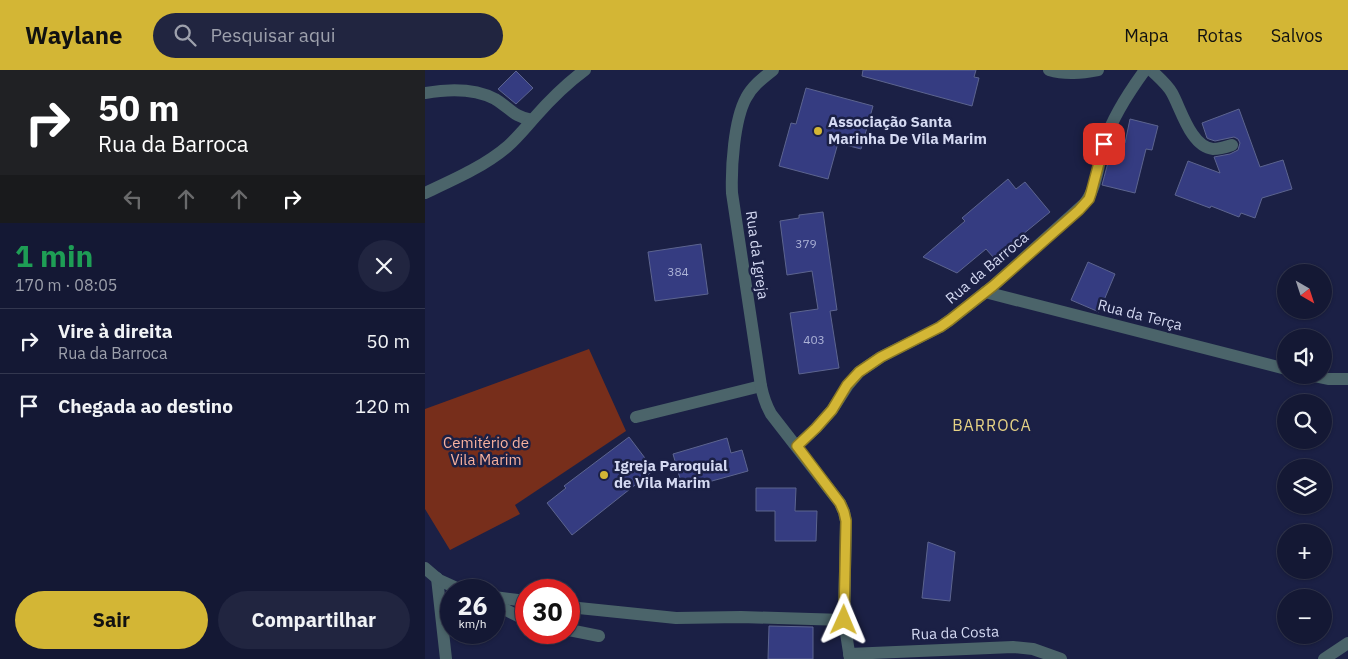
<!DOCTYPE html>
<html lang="pt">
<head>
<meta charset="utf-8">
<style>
  :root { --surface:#141834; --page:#212540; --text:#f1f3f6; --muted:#9da0ac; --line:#33374f; --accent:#d3b635 }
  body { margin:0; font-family:"IBM Plex Sans",sans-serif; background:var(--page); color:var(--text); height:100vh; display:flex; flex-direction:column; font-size:19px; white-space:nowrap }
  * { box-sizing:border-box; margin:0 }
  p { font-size:16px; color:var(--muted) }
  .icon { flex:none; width:28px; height:28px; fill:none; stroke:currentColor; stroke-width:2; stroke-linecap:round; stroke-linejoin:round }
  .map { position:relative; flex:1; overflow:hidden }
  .panel { display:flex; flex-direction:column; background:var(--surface); width:425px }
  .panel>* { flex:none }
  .hud { background:#202124; color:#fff; overflow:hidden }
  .needle { width:32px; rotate:141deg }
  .controls { position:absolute; left:852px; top:194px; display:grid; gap:10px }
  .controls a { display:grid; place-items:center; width:55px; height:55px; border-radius:50%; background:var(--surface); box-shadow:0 1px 4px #0004,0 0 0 1px var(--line); font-size:25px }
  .speed { position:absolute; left:15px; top:509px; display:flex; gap:10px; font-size:25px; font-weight:700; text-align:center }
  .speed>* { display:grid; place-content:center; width:65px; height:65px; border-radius:50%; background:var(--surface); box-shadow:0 1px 4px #0004,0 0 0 1px var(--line); line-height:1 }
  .speed small { font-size:12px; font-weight:400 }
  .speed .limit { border:8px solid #d22; background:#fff; color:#111 }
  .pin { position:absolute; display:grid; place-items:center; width:42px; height:42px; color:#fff; margin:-21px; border-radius:10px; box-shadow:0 2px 8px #0006 }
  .me { position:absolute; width:55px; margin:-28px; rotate:1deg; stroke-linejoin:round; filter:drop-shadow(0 0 4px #0008) }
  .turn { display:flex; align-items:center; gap:18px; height:105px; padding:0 15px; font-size:22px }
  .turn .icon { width:65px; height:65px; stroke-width:2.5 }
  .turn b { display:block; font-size:35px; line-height:42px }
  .lanes { display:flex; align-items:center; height:48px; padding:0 15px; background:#0003; justify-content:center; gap:25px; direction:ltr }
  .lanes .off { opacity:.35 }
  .round { display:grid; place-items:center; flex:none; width:52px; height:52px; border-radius:26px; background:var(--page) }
  .summary { display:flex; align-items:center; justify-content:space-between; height:85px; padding:0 15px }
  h1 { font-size:30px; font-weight:700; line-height:38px; color:#1e9e55 }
  .button { display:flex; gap:10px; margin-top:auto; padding:10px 15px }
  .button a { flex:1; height:58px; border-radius:30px; background:var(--accent); color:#111; font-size:20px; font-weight:700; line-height:58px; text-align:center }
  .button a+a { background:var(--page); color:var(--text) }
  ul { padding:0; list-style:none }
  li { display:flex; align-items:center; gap:15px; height:65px; padding:0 15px; border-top:1px solid var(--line) }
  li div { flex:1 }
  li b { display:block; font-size:19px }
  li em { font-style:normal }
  header { display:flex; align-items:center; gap:30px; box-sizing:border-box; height:70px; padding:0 25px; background:var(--accent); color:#111 }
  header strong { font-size:24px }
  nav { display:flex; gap:28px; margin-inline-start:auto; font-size:18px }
  .search { width:350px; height:45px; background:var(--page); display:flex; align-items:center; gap:12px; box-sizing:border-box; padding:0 18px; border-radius:28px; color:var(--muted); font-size:19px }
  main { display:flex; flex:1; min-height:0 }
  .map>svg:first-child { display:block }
</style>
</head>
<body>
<header>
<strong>Waylane</strong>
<div class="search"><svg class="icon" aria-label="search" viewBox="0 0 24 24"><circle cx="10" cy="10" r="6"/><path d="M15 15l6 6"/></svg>Pesquisar aqui</div>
<nav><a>Mapa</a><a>Rotas</a><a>Salvos</a></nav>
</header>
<main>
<section class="panel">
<div class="hud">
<div class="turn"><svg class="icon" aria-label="right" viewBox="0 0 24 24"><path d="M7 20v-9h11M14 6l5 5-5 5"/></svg><div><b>50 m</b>Rua da Barroca</div></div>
<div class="lanes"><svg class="icon off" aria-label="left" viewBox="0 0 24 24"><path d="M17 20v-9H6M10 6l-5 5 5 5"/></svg><svg class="icon off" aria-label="ahead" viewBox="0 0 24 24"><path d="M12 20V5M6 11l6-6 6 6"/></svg><svg class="icon off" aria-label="ahead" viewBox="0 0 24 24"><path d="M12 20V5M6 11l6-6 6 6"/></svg><svg class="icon" aria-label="right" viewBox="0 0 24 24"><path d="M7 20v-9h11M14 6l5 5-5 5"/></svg></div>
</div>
<div class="summary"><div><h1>1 min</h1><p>170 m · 08:05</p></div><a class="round"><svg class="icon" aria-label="close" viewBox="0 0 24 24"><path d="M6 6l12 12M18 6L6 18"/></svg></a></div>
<ul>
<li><svg class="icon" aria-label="right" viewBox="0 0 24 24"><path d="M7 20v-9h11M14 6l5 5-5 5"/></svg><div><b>Vire à direita</b><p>Rua da Barroca</p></div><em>50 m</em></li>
<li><svg class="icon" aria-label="arrive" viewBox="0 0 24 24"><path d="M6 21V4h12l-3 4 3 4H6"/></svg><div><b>Chegada ao destino</b></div><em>120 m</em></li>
</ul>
<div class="button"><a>Sair</a><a>Compartilhar</a></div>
</section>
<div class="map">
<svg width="923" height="589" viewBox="0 0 923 589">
  <rect width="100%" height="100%" fill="#1b2045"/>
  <path fill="#772e1b" d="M164,279L201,361L90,435L95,444L25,480L0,439V339Z"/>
  <g fill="#353c81" stroke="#5c648f">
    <path d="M438,0H551L549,7L554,8L547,36L437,6Z"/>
    <path d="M91,1L108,18L91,34L73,19Z"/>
    <path d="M381,18L448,36L436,79L413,73L403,109L354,96L366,53L371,54Z"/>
    <path d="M814,39L835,97L858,90L867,119L837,128L830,148L816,143L814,147L786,136L785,138L750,125L763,91L795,103L789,87L805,84L813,80L815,73L813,69L809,67L790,71L784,69L782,68L777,53Z"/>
    <path d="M705,49L733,56L727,80L721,79L710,123L677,115L689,70L700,73Z"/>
    <path d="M583,109L591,119L600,112L625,142L569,188L561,179L532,203L498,187L540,151L537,148Z"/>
    <path d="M398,142L412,240L405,241L414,298L374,304L365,243L393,239L387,201L362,205L355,151L374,148V145Z"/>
    <path d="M276,174L283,224L230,231L223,182Z"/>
    <path d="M663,192L690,204L674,242L646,230Z"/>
    <path d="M204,367L229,400L147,465L122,433L141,418L139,416Z"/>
    <path d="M302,368L306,383L317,380L323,401L258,419L248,384Z"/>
    <path d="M331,418H371L370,441H392L391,471H350V441H331Z"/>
    <path d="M503,472L530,482L525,531L497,528Z"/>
    <path d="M344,556L388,557V589H343Z"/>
  </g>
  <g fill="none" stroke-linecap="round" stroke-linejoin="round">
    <g stroke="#4b646a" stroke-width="12">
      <path d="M211,347L336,316"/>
      <path d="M12,508L21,589"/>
      <path d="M69,534L101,550"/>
      <path d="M144,560L174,566"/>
    </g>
    <g stroke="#4b646a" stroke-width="12">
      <path d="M348,0C338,8 327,16 321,28C309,50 306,98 307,123L336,316C338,326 341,335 346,344L415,433L419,442L421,451L419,550L425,589"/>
      <path d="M624,0C641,5 657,3 673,0"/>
      <path d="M726,0C733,7 742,14 747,23C756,39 766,77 788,79C794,79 801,77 807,75"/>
      <path d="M0,23C23,19 49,18 70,29C85,38 89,47 107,50"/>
      <path d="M0,123C28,110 60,96 83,76C93,67 101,57 110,47C125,30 141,14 160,0"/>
      <path d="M560,222L861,299"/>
      <path d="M884,305L903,309H923"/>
      <path d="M372,376L391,358L407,340L423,315L434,302L456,287L515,257L525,250L568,216L659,134C673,117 673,92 680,71C688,46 704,22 720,0"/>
      <path d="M0,498L14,510L36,520"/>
      <path d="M69,527L101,531"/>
      <path d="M144,537L251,548L316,547L419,550"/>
      <path d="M424,584L588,577L608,579L636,589"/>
      <path d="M899,589L923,573"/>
    </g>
  </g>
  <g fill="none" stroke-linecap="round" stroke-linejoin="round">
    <defs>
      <path id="route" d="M419,550L421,451L419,442L415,433L372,376L391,358L407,340L422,315L434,302L456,287L515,257L525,250L568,216L654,140L664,129L666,123L679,74"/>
    </defs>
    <use href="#route" stroke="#897622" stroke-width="12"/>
    <use href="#route" stroke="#d3b635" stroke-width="9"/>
  </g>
  <g fill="#d3b635" stroke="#1b2045" stroke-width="2">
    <circle cx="393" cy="61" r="5"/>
    <circle cx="179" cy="405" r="5"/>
  </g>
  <g text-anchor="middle" stroke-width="5" stroke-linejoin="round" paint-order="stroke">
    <g font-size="12" fill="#acb2d6">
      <text x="381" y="178">379</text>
      <text x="253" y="206">384</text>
      <text x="389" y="274">403</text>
    </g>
    <g font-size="15" font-weight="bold" fill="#d4d9f2" stroke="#1b2045" text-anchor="start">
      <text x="403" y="57">Associação Santa<tspan x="403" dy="17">Marinha De Vila Marim</tspan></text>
      <text x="189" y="401">Igreja Paroquial<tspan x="189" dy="17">de Vila Marim</tspan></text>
    </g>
    <g font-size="15" fill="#d4d9f2" stroke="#1b2045">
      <text transform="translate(332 185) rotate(82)" y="5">Rua da Igreja</text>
      <text transform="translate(562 198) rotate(-40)" y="5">Rua da Barroca</text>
      <text transform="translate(715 245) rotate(14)" y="5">Rua da Terça</text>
      <text transform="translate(530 563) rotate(-2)" y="5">Rua da Costa</text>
    </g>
    <g font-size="15" fill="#f8b19e" stroke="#1b2045">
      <text x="61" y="378">Cemitério de<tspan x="61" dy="17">Vila Marim</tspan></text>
    </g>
    <g font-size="16" letter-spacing="1" fill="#e6d285" stroke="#1b2045">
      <text x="567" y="361">BARROCA</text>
    </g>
  </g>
</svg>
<div class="controls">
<a><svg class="needle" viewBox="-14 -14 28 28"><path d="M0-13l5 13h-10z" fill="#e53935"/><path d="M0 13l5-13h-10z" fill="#9da0ac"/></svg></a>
<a><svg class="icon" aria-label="sound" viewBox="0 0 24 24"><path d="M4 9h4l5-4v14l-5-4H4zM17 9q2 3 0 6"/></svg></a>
<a><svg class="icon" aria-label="search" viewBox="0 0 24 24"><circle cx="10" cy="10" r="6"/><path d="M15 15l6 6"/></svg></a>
<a><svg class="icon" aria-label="layers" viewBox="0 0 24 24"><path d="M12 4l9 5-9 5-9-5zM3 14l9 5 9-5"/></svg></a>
<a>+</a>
<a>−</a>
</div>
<div class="speed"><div>26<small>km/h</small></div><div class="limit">30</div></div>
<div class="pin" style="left:679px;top:74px;background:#d93025"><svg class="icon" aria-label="arrive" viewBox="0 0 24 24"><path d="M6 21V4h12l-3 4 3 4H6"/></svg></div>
<svg class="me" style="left:419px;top:550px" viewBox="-20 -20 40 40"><path d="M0-17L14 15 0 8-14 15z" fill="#d3b635" stroke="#fff" stroke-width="4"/></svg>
</div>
</main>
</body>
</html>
